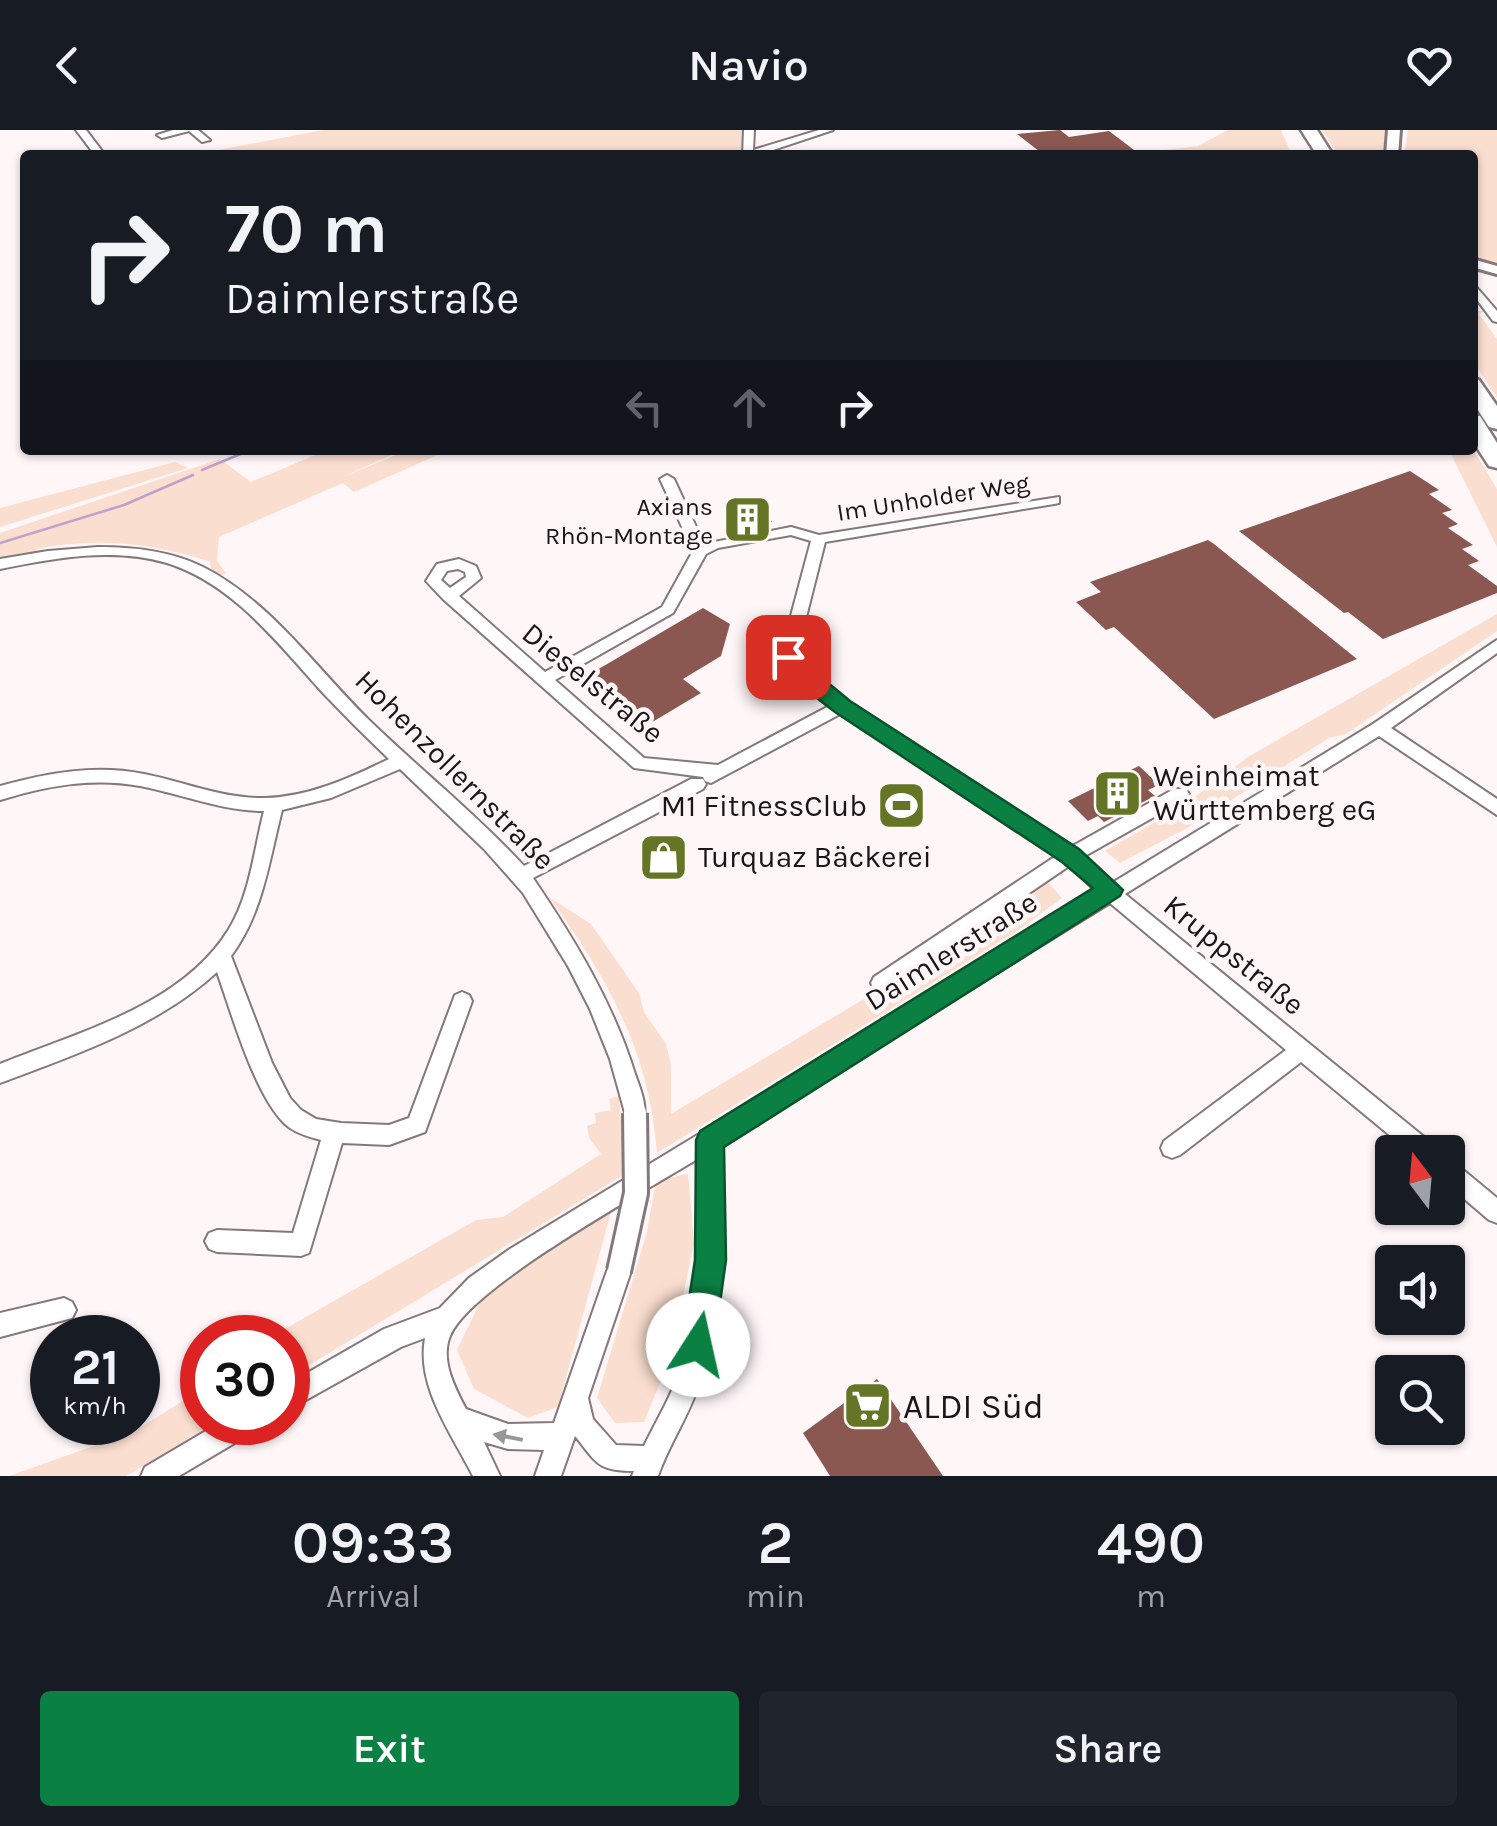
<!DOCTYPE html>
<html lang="en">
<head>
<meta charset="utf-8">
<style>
  :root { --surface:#171b24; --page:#20242c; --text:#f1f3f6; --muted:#9ea1a6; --accent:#0b8043 }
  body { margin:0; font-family:Karla,sans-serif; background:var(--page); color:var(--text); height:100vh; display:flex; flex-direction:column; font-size:38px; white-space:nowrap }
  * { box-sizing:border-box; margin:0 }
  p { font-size:32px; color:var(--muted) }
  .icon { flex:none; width:55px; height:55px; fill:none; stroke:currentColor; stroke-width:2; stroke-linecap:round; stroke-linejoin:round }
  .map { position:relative; height:1346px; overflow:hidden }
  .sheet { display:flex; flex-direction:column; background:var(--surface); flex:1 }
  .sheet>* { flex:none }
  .top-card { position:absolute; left:20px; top:20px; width:1458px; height:305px; border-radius:10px; box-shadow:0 2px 8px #0004; background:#171b24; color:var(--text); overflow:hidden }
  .needle { width:65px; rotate:344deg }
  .buttons { position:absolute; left:1375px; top:1005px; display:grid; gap:20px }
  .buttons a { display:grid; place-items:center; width:90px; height:90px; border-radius:10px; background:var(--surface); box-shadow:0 2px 8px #0004; font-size:50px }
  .speed { position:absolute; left:30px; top:1185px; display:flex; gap:20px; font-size:50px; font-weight:700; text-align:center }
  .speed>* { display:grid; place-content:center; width:130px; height:130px; border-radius:50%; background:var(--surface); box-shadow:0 2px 8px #0004; line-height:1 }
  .speed small { font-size:25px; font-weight:400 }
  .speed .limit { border:15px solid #d22; background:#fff; color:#111 }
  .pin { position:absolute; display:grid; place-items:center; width:85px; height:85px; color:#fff; margin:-42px; border-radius:20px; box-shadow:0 5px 15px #0006 }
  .me { position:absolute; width:110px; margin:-55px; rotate:10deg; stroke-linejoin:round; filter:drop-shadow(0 0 8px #0008) }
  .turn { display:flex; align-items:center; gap:35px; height:210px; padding:0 40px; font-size:45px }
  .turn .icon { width:130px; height:130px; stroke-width:2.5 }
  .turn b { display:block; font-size:70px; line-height:85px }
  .lanes { display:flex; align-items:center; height:95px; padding:0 40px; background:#0003; justify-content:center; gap:50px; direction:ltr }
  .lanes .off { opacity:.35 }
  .eta { display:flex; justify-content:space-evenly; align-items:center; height:170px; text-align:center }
  .eta b { font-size:60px; font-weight:600; line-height:70px }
  .cta { display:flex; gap:20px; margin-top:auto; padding:20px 40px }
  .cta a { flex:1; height:115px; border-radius:10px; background:var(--accent); color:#fff; font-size:40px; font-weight:600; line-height:115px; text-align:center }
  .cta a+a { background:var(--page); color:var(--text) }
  header { display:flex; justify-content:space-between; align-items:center; height:130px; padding:0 40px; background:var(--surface); font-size:45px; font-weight:600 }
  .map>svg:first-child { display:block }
</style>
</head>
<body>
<header><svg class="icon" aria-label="back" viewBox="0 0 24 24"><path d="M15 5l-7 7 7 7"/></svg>Navio<svg class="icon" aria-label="heart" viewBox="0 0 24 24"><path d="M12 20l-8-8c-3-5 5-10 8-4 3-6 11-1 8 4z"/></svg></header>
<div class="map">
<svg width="1497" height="1346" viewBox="0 0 1497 1346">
  <rect width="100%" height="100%" fill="#fff6f8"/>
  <g fill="#fadecf">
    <path d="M323,0H749L748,25H192Z"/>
    <path d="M1228,0H1281L1292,25H1123L1198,16Z"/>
    <path d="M1322,0H1387L1386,25H1338Z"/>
    <path d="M1408,0H1497V137L1473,130L1472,25H1404Z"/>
    <path d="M1473,174L1477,181H1484L1479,184L1497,209V268L1473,231Z"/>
    <path d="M1473,319L1497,359V417L1449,320Z"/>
    <path d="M327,320L396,323L340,348L408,320H449L354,362L343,353L219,407L217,431L226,443L213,449L210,432C154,413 95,407 36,419L43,426L0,434V403L220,329L251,352Z"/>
    <path d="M175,332L188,338L0,397V378Z"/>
    <path d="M1497,484V501L1346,604L1329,608L1187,698L1120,733L1105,721L1181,677L1248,627Z"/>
    <path d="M1047,751L1062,768L1017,801L657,1023C649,920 608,849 549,767L591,794L639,863L644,882L666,914L671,934V984L1015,779Z"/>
    <path d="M619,966L625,1044L288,1248V1208H269L476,1090L503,1087L601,1024L589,1008L587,996L596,993L595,983L611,980L609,969Z"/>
    <path d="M688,1044L694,1113L670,1228L644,1292L615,1293L597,1268L647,1102L656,1050Z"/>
    <path d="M611,1082L558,1277L528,1288L474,1259L457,1220L486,1160Z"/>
    <path d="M202,1259V1292L214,1293L126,1346H9L133,1302Z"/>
  </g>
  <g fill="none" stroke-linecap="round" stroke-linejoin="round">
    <g stroke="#c0a1cc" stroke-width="2.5">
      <path d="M202,340L250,320"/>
      <path d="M0,413L124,375L193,345"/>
    </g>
  </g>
  <g fill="#8b5751">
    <path d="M1060,0L1069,7L1109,1L1138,23L1044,25L1017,4Z"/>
    <path d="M1410,341L1439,360L1429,364L1452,380L1442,383L1458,394L1448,398L1473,415L1462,419L1479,431L1468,435L1497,456V463L1383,509L1348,482L1344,483L1239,401Z"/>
    <path d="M767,381L772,392L729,400L724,388Z"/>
    <path d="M1208,410L1214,414L1357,529L1214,589L1114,497L1106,500L1076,472L1101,462L1090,452Z"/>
    <path d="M703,478L730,494L721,526L683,549L701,563L649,594L640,586L628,594L578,551Z"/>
    <path d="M1139,636L1159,655L1148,660L1155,666L1104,692L1098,686L1088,691L1068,671Z"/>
    <path d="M877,1249L943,1346H830L803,1303Z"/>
  </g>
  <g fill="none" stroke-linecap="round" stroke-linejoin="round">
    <defs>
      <g id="street">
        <path d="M76,0H86L105,25H95Z"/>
        <path d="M173,0H198L210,10L202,12L189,1L162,8L157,5Z"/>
        <path d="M744,0H754L753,20L819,0H833L758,25H743Z"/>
        <path d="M1472,152L1497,181V192L1493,191L1472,163Z"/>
        <path d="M667,345L674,349L704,414L791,397L819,405L1059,367V373L1054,374L825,412L796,527L802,537L849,572L1071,717L1174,659H1186L1189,664L1186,669L1083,727L1112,753L1373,594L1497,510V523L1391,598L1497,669V685L1379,606L1125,764L1434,1015L1437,1022H1410L1301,932L1180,1025L1172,1028L1164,1025L1161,1018L1164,1011L1286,920L1110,773L721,1014C723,1095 723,1176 699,1254C689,1286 669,1314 658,1346H632L634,1341C597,1341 597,1333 575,1306L561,1346H535L544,1320L508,1319L484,1312L500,1346H473C452,1304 416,1257 425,1208L401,1217L288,1280V1254L384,1199L440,1178L469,1148L510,1119L1097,762L1069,736L888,859L881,861L874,859L871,853L874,847L1056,726L842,583L711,653L705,651L703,647L634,638L443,469L426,451L437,434L459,429L476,436L481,448L459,466L545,542L662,477L693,421L660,349ZM791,405L811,411L780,527L790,545L831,575L718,635L644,628L555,550L673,483L706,424L718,418ZM458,439L465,442L466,447L450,458L441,450L447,441ZM699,1028C700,1105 699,1187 672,1260C664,1279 653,1297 644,1316L616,1315L593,1289L588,1268L631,1141L627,1133L619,1129L611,1133L607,1141L554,1293L508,1294L466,1279C455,1258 440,1230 450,1206C470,1157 647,1060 699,1028Z"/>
        <path d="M98,417C134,417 171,421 203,437C272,472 318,541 372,593C422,641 477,685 524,736L691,649H703L706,654L703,659L533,748C575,810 613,873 635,944C640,958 648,977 643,990L635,993L627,990L610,929L590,879L568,836L523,763L484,719L400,639L331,668L282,680C269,731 263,783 231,826L272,933L290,968L301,980L316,989L341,993L389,995L409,988L455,865L462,862L469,865L472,871L425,1002L389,1015L342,1013L309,1123L301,1126L217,1122L209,1119L205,1111L209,1103L217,1100L293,1103L321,1010C309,1007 295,1003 285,994C254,964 232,884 217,842C157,897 75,925 0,953V934C78,902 182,876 229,799C250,765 254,720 264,681C221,681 182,664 140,656C92,647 46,656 0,670V656C47,643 95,634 144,644C185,652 223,669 265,668C309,667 350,648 389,629C367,608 345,586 324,564C279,515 234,454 167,433C113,417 54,428 0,439V429L48,421Z"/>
        <path d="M1448,1030L1456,1034L1497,1068V1093L1489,1090L1448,1055Z"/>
        <path d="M64,1168L72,1172L76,1180L72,1188L0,1207V1183Z"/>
        <path d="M221,1292H258L255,1301L179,1346H141L145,1337Z"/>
      </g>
      <g id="secondary">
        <path d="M1388,0H1400L1398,25H1386Z"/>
        <path d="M1472,129L1497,136V144L1472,137Z"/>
      </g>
      <g id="highway">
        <path d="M1301,0H1317L1333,25H1317Z"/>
        <path d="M1472,248L1479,250L1497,276V299L1489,297L1472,271Z"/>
        <path d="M1472,285L1480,286L1497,313V338L1489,336L1472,310Z"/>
      </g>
    </defs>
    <use href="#street" stroke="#85787b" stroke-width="4"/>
    <use href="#secondary" stroke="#85787b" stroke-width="6"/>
    <use href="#highway" stroke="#85787b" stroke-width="5"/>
    <use href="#street" fill="#fff" fill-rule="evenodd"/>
    <use href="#secondary" fill="#fff" fill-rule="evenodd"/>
    <use href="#highway" fill="#fff" fill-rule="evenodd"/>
    <defs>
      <path id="street-bridge" d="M619,1141L636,1063L635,983"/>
    </defs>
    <use href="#street-bridge" stroke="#85787b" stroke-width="28" stroke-linecap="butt"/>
    <use href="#street-bridge" stroke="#fff" stroke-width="22"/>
  </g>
  <defs><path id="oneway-solid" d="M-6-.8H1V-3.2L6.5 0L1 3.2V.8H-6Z" transform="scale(2.5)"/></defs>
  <use fill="#989696" href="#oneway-solid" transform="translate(508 1307) rotate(-169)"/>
  <path fill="#0b8043" stroke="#07532c" stroke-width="2.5" d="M788,520L850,571L1079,719L1123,760L1120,766L724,1017L726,1130L714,1215L709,1226L698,1231L687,1226L682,1215L695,1130L696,1010L700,1001L1093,758L1062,732L835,582L788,546L778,527Z"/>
  <defs>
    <symbol id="building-square" viewBox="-11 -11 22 22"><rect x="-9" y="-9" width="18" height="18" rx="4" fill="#647625" stroke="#fff6f8"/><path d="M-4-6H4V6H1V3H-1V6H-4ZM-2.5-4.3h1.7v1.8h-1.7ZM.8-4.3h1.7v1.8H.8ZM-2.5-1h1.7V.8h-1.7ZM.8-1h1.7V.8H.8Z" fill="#fff"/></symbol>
    <symbol id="stadium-square" viewBox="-11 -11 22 22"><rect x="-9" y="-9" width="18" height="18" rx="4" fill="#647625" stroke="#fff6f8"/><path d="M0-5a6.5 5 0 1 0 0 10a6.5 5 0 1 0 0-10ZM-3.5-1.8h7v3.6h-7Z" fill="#fff"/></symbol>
    <symbol id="shop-square" viewBox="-11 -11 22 22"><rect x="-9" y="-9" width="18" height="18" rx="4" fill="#647625" stroke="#fff6f8"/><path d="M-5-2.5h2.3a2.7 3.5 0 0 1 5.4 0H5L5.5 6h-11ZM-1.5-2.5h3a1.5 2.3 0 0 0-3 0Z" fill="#fff"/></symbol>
    <symbol id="supermarket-square" viewBox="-11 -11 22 22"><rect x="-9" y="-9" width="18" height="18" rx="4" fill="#647625" stroke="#fff6f8"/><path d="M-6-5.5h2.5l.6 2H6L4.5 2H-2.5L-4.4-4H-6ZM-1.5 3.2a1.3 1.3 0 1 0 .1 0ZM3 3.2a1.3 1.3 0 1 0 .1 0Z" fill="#fff"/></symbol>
  </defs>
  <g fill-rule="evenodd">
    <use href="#building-square" x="720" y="362" width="55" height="55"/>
    <use href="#building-square" x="1090" y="636" width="55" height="55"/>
    <use href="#stadium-square" x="874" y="648" width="55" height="55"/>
    <use href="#shop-square" x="636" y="700" width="55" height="55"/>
    <use href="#supermarket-square" x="840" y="1248" width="55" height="55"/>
  </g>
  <g text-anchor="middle" stroke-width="9" stroke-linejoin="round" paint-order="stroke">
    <g font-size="25" fill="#1a1516" stroke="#fff6f8">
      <text transform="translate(933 367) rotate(-9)" y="9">Im Unholder Weg</text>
    </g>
    <g font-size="25" fill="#1a1516" stroke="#fff6f8" text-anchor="end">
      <text x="713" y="385">Axians<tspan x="713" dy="29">Rhön-Montage</tspan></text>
    </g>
    <g font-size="30" fill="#1a1516" stroke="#fff6f8">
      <text transform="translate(593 553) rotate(39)" y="10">Dieselstraße</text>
      <text transform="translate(455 640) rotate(45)" y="10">Hohenzollernstraße</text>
      <text transform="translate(951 821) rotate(-32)" y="10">Daimlerstraße</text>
      <text transform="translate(1234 825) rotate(39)" y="10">Kruppstraße</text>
    </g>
    <g font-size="30" fill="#1a1516" stroke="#fff6f8" text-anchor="start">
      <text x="1153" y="656">Weinheimat<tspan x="1153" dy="34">Württemberg eG</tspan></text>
      <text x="867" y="686" text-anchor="end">M1 FitnessClub</text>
      <text x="698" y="737">Turquaz Bäckerei</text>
    </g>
    <g font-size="35" fill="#1a1516" stroke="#fff6f8" text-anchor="start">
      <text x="903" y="1288">ALDI Süd</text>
    </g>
  </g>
</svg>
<div class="buttons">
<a><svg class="needle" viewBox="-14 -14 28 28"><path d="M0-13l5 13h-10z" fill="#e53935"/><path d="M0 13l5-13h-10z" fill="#9ea1a6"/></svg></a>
<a><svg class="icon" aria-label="sound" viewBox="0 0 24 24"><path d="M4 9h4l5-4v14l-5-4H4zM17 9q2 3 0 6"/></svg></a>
<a><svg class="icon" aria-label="search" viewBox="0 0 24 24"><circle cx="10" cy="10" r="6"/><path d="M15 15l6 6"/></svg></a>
</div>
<div class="speed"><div>21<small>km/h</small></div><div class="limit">30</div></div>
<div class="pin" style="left:788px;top:527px;background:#d93025"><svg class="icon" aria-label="arrive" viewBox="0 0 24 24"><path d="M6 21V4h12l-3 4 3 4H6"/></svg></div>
<svg class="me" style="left:698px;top:1215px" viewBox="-20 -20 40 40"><circle r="19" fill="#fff"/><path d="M0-13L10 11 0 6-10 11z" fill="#0b8043"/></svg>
<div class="top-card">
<div class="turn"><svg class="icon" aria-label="right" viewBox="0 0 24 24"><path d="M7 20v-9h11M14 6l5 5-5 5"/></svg><div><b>70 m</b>Daimlerstraße</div></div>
<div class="lanes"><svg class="icon off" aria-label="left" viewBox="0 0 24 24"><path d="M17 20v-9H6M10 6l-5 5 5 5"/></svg><svg class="icon off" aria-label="ahead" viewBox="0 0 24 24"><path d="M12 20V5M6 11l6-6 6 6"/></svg><svg class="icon" aria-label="right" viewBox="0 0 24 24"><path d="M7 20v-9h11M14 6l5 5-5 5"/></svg></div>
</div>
</div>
<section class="sheet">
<div class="eta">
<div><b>09:33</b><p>Arrival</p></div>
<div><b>2</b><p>min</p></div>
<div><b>490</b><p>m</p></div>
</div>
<div class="cta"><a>Exit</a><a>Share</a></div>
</section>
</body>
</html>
